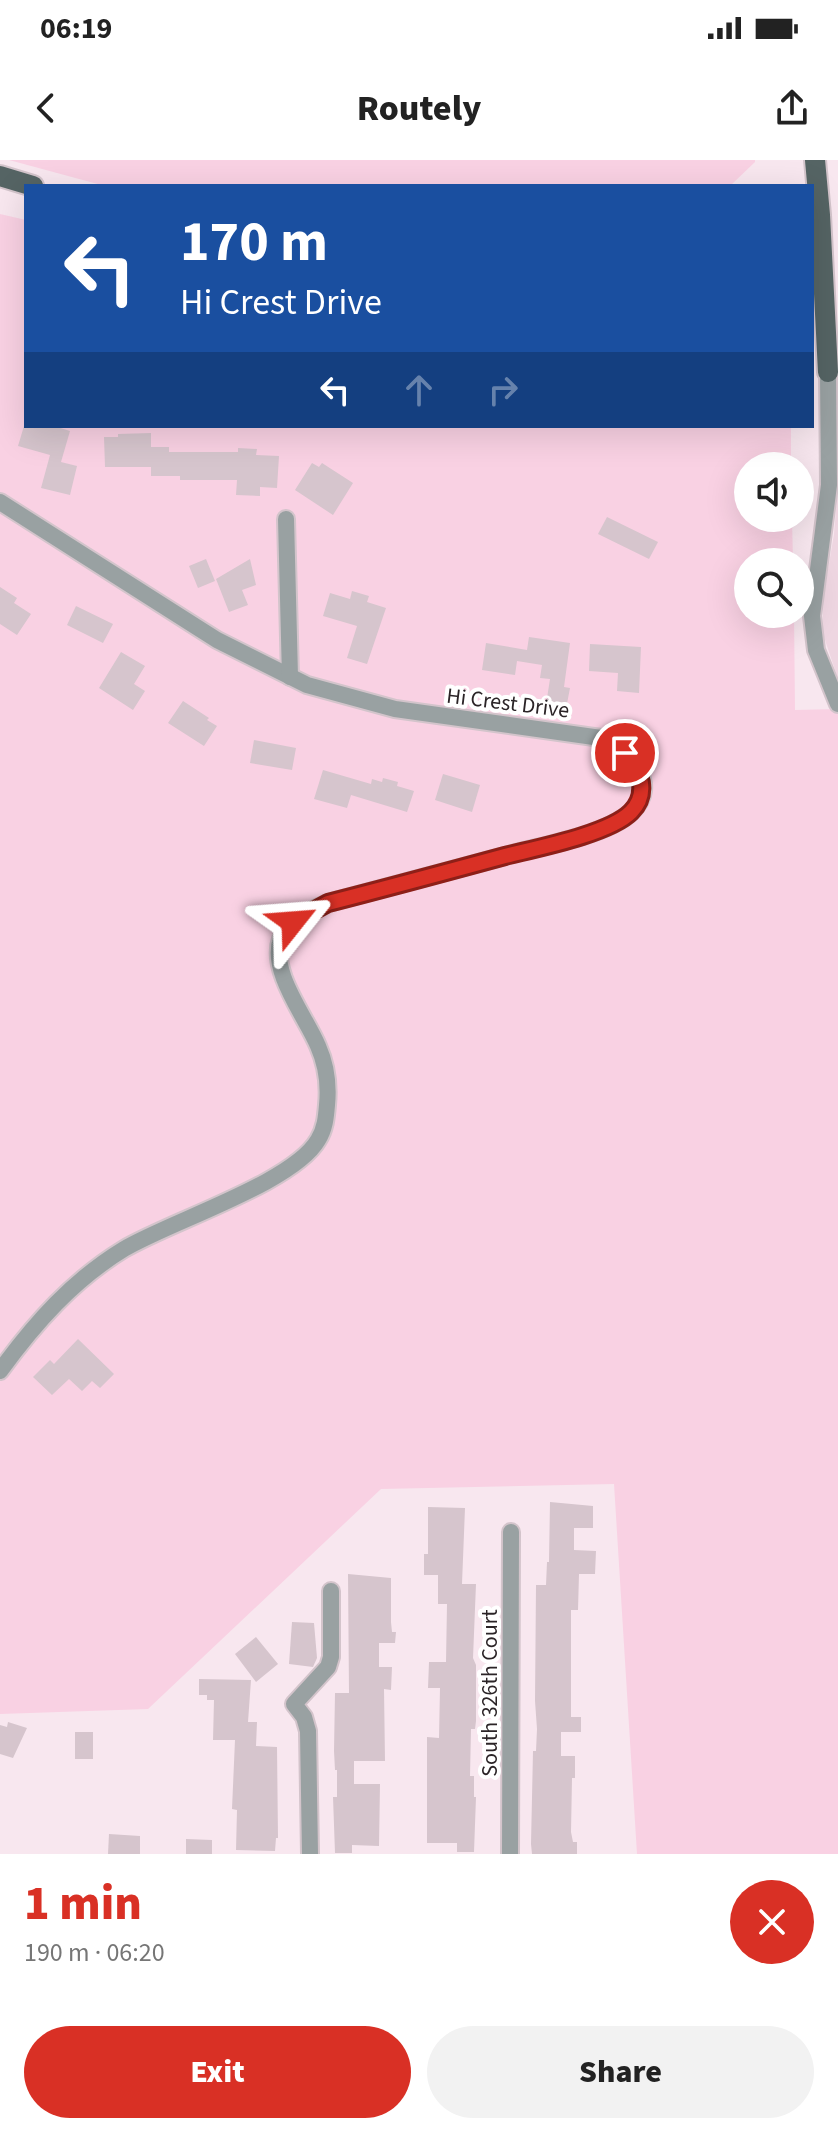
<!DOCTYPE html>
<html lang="en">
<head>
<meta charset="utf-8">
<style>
  :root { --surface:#fff; --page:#f2f2f2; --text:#222; --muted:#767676; --accent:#d93025 }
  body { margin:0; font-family:"Source Sans 3",sans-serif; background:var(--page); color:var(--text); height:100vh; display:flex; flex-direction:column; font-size:30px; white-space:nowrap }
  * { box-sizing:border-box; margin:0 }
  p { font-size:26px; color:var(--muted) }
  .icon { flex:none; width:44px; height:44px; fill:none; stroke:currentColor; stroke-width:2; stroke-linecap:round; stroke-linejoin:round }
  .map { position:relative; height:1694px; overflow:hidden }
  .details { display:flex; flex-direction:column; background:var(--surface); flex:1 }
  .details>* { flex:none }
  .top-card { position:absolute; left:24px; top:24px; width:790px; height:244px; border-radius:0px; box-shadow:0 8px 32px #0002; background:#1a4fa0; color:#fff; overflow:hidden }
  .tools { position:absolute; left:734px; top:292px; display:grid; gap:16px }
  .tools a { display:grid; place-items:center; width:80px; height:80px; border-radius:50%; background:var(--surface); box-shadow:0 8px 32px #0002; font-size:40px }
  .pin { position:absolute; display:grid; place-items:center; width:68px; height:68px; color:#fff; margin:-34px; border:4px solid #fff; border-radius:50%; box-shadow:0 2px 8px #0007 }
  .me { position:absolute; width:88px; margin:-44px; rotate:62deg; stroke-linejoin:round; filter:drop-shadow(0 0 6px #0008) }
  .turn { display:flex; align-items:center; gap:28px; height:168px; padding:0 24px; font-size:36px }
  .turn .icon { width:104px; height:104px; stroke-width:2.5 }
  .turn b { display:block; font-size:56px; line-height:68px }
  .lanes { display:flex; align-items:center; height:76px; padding:0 24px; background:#0003; justify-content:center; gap:40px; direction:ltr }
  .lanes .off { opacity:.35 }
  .round { display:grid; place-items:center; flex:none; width:84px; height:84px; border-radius:42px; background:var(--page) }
  .summary { display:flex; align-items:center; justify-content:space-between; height:136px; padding:0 24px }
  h1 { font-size:48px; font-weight:800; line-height:60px; color:var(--accent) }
  .cta { display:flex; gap:16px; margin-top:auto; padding:16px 24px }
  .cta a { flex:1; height:92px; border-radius:48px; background:var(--accent); color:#fff; font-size:32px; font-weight:800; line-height:92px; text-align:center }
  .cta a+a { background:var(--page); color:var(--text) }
  .status { display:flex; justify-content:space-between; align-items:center; height:56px; padding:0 40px; background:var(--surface); direction:ltr }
  .status svg { height:22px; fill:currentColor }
  header { display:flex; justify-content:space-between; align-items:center; height:104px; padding:0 24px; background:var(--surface); font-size:36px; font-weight:800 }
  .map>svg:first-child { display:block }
</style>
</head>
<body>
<div class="status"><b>06:19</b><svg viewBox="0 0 49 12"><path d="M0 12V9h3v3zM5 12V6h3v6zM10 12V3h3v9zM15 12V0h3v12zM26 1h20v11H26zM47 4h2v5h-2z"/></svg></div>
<header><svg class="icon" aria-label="back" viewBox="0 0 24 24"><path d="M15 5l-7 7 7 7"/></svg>Routely<svg class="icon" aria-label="share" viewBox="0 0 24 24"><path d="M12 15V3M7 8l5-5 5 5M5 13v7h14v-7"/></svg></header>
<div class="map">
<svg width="838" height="1694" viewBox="0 0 838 1694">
  <rect width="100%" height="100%" fill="#f8e7ef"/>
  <path fill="#eed6e1" d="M838,325V519L822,471L824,433L834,374Z"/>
  <g fill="#f9d1e3">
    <path d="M9,0H755V2L730,26H105Z"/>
    <path d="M0,54L26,60V266H791V306H748V358H792L793,402H748V454H794L795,550L838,549V1694H637L614,1324L381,1329L148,1549L0,1554Z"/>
  </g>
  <g fill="#d6c5cd">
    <path d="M24,266H54L70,271L61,302L77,306L70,335L41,328L50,295L18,286Z"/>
    <path d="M151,273V287H169V292H238V288L257,289L256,295L279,296L277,328L260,327V336L236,335L237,320H180V316H151V307H105L104,277H118V274Z"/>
    <path d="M312,303L319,307L322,303L353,323L333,355L295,330Z"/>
    <path d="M607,357L658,382L649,399L598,374Z"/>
    <path d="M206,399L215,421L198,428L189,406Z"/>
    <path d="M250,399L256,425L242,430L248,445L229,452L216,419Z"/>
    <path d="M0,427L17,438L14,443L31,454L17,475L0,464Z"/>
    <path d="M352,431L369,436L367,442L386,448L367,504L347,498L357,466L323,456L330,433L350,439Z"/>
    <path d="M76,446L113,464L103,483L67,465Z"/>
    <path d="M529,477L570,483L564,527L570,528L565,554L545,551L550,519L540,518L542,505L517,501L515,515L482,510L486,483L527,490Z"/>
    <path d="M590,484L641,487L639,533L617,531L618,513L589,511Z"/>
    <path d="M121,492L145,506L134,524L145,531L133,550L99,528Z"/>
    <path d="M183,541L209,558L207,560L217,566L204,586L168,563Z"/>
    <path d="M254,580L296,588L292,610L250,603Z"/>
    <path d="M323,610L371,624L372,619L382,622L383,618L398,622L397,626L414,631L407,652L351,635L347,648L314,639Z"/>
    <path d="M443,614L480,625L472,652L435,640Z"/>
    <path d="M78,1179L114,1214L100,1228L92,1221L82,1231L69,1219L52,1235L33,1217L50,1200L54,1204Z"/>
    <path d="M550,1342L593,1346V1368H574V1390L596,1391L595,1414H579L578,1450H571V1557H581V1572H561V1596H575V1618H572L571,1672L573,1682H577V1694H532L531,1684L533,1591H536L537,1569L535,1541L536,1425H546L547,1402H549Z"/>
    <path d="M428,1347L465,1348L462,1424H476L473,1498L476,1505V1561L475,1569H471L470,1616H474V1637H476L474,1692H457V1683H427V1577L439,1578L440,1528H428L429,1502H446L447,1444H438V1415H424V1394H428Z"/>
    <path d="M348,1414L391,1418V1462L392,1472H396L395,1483H379V1507H392L391,1530L384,1529L385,1601H354V1624H380L379,1686L352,1685V1693H335L333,1637H337V1610H335L334,1591L335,1533H349Z"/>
    <path d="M292,1462L314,1463L317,1498L313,1507L289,1504Z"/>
    <path d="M256,1477L278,1504L256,1522L235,1494Z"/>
    <path d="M199,1519L251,1520L248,1562H257L256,1586L277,1587L278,1678H276L275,1691L236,1690L237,1650L232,1649L235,1580H213L214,1540H207V1535H199Z"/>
    <path d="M8,1562L27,1568L13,1598L0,1594V1565L7,1567Z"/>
    <rect x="75" y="1572" width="18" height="27"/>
    <path d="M109,1674L140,1676V1694H108Z"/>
    <path d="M186,1679L212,1680V1694H186Z"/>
  </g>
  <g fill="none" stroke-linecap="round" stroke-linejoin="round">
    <defs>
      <g id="minor">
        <path d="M828,212L829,325L812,456L816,490L838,544"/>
        <path d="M0,342L217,480L307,525L395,549L601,578C627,592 663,623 630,653C607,674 547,685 516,693C453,710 390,727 328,743C310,751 288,759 281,779C269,811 306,857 318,886C326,904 329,925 327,945C326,957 325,969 318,980C293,1023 171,1061 124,1089C73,1120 35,1163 0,1211"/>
        <path d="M286,359L290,517"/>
        <path d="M310,1694L308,1571L304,1557L294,1544L328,1507L331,1497V1431"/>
        <path d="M510,1694L511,1372"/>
      </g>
      <g id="major">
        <path d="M815,0L820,55L828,212"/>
        <path d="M0,16L33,26"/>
      </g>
    </defs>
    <use href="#minor" stroke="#d3c4cb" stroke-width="20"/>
    <use href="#major" stroke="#d3c4cb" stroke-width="24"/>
    <use href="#minor" stroke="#99a1a2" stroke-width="16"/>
    <use href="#major" stroke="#556464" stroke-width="20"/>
  </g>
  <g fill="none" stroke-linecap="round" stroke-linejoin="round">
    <defs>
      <path id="route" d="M293,762L328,743C387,728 446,712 505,696C537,688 609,674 631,652C649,634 641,609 625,593"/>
    </defs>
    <use href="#route" stroke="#8d1f18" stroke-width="20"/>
    <use href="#route" stroke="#d93025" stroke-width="14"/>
  </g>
  <g text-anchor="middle" stroke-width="8" stroke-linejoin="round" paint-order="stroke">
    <g font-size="22" fill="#2b2427" stroke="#fff">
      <text transform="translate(508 542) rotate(7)" y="8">Hi Crest Drive</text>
      <text transform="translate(489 1533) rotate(-90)" y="8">South 326th Court</text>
    </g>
  </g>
</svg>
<div class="tools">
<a><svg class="icon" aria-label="sound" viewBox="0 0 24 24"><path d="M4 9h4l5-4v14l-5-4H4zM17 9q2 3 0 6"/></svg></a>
<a><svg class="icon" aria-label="search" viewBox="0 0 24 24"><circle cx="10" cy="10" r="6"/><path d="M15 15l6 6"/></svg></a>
</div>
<div class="pin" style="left:625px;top:593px;background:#d93025"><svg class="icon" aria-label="arrive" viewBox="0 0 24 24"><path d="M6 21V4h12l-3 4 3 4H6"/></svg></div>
<svg class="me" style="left:293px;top:762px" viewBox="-20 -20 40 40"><path d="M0-17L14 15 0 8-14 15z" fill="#d93025" stroke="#fff" stroke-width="4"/></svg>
<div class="top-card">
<div class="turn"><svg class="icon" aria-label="left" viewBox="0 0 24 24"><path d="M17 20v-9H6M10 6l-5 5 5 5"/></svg><div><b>170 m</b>Hi Crest Drive</div></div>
<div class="lanes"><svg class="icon" aria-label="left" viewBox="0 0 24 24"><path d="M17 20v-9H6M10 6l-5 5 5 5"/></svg><svg class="icon off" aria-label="ahead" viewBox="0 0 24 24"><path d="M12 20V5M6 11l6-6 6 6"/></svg><svg class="icon off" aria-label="right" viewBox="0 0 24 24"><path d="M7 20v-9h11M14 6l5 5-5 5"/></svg></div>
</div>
</div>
<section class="details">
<div class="summary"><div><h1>1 min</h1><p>190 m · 06:20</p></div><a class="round" style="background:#d93025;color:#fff"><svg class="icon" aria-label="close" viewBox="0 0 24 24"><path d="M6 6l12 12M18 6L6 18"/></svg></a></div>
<div class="cta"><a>Exit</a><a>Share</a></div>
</section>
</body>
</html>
